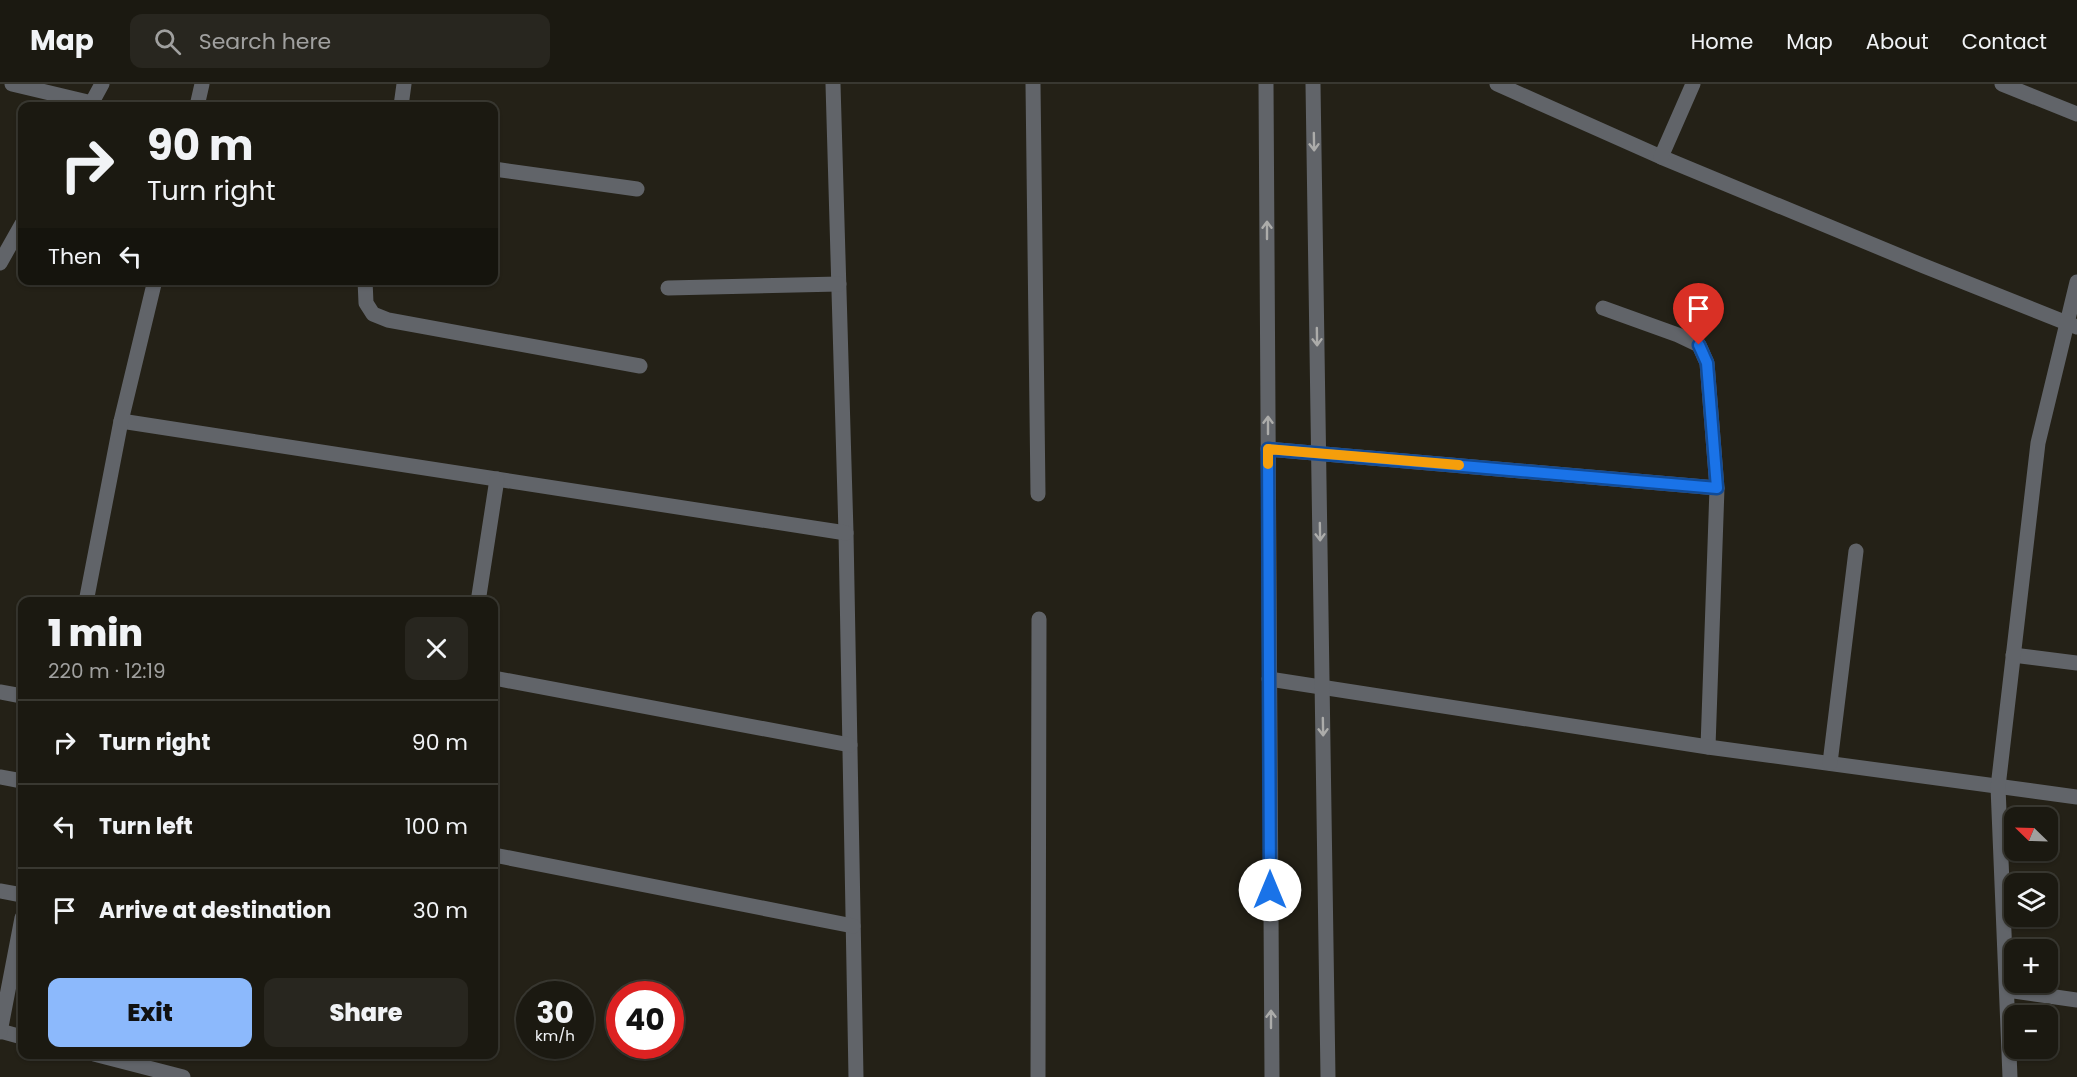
<!DOCTYPE html>
<html lang="en">
<head>
<meta charset="utf-8">
<style>
  :root { --surface:#1b1911; --page:#28261f; --text:#f1f3f6; --muted:#a0a09f; --line:#393831; --accent:#8cb9fc }
  body { margin:0; font-family:Poppins,sans-serif; background:var(--page); color:var(--text); height:100vh; display:flex; flex-direction:column; font-size:22px; white-space:nowrap }
  * { box-sizing:border-box; margin:0 }
  p { font-size:20px; color:var(--muted) }
  .icon { flex:none; width:33px; height:33px; fill:none; stroke:currentColor; stroke-width:2; stroke-linecap:round; stroke-linejoin:round }
  .map { position:relative; flex:1; overflow:hidden }
  .sheet { position:absolute; left:18px; top:513px; width:480px; height:462px; display:flex; flex-direction:column; background:var(--surface); border-radius:12px; box-shadow:0 2px 4px #0004,0 0 0 2px var(--line) }
  .sheet>* { flex:none }
  .guide { position:absolute; left:18px; top:18px; width:480px; height:183px; border-radius:12px; box-shadow:0 2px 4px #0004,0 0 0 2px var(--line); background:#1b1911; color:var(--text); overflow:hidden }
  .needle { width:39px; rotate:293deg }
  .fabs { position:absolute; left:2004px; top:723px; display:grid; gap:12px }
  .fabs a { display:grid; place-items:center; width:54px; height:54px; border-radius:12px; background:var(--surface); box-shadow:0 2px 4px #0004,0 0 0 2px var(--line); font-size:30px }
  .speed { position:absolute; left:516px; top:897px; display:flex; gap:12px; font-size:30px; font-weight:700; text-align:center }
  .speed>* { display:grid; place-content:center; width:78px; height:78px; border-radius:50%; background:var(--surface); box-shadow:0 2px 4px #0004,0 0 0 2px var(--line); line-height:1 }
  .speed small { font-size:15px; font-weight:400 }
  .speed .limit { border:9px solid #d22; background:#fff; color:#111 }
  .pin { position:absolute; display:grid; place-items:center; width:51px; height:51px; color:#fff; margin:-62px -26px; border-radius:50% 50% 50% 0; rotate:-45deg; box-shadow:0 0 6px #0007 }
  .pin .icon { rotate:45deg }
  .me { position:absolute; width:66px; margin:-33px; rotate:0deg; stroke-linejoin:round; filter:drop-shadow(0 0 4px #0008) }
  .turn { display:flex; align-items:center; gap:21px; height:126px; padding:0 30px; font-size:27px }
  .turn .icon { width:78px; height:78px; stroke-width:2.5 }
  .turn b { display:block; font-size:42px; line-height:51px }
  .then { display:flex; align-items:center; height:57px; padding:0 30px; background:#0003; gap:12px; font-size:22px }
  .round { display:grid; place-items:center; flex:none; width:63px; height:63px; border-radius:12px; background:var(--page) }
  .head { display:flex; align-items:center; justify-content:space-between; height:102px; padding:0 30px }
  h1 { font-size:36px; font-weight:800; line-height:45px }
  .primary-button { display:flex; gap:12px; margin-top:auto; padding:12px 30px }
  .primary-button a { flex:1; height:69px; border-radius:12px; background:var(--accent); color:#111; font-size:24px; font-weight:800; line-height:69px; text-align:center }
  .primary-button a+a { background:var(--page); color:var(--text) }
  ul { padding:0; list-style:none }
  li { display:flex; align-items:center; gap:18px; height:84px; padding:0 30px; border-top:2px solid var(--line) }
  li div { flex:1 }
  li b { display:block; font-size:22px }
  li em { font-style:normal }
  header { display:flex; align-items:center; gap:36px; box-sizing:border-box; height:84px; padding:0 30px; background:var(--surface); border-bottom:2px solid var(--line) }
  header strong { font-size:28px }
  nav { display:flex; gap:33px; margin-inline-start:auto; font-size:21px }
  .search { width:420px; height:54px; background:var(--page); display:flex; align-items:center; gap:15px; box-sizing:border-box; padding:0 21px; border-radius:12px; color:var(--muted); font-size:22px }
  .map>svg:first-child { display:block }
</style>
</head>
<body>
<header>
<strong>Map</strong>
<div class="search"><svg class="icon" aria-label="search" viewBox="0 0 24 24"><circle cx="10" cy="10" r="6"/><path d="M15 15l6 6"/></svg>Search here</div>
<nav><a>Home</a><a>Map</a><a>About</a><a>Contact</a></nav>
</header>
<div class="map">
<svg width="2077" height="993" viewBox="0 0 2077 993">
  <rect width="100%" height="100%" fill="#242117"/>
  <g fill="none" stroke-linecap="round" stroke-linejoin="round">
    <g stroke="#616469" stroke-width="15">
      <path d="M12,0L92,19"/>
      <path d="M833,0L846,449L856,993"/>
      <path d="M1033,0L1038,410"/>
      <path d="M1497,0L1661,73L1924,182L2077,243"/>
      <path d="M2002,0L2077,30"/>
      <path d="M90,22L102,0"/>
      <path d="M197,22L202,0"/>
      <path d="M401,22L404,0"/>
      <path d="M1661,73L1693,0"/>
      <path d="M494,85L637,105"/>
      <path d="M0,179L22,140"/>
      <path d="M365,196L366,219L373,230L388,236L640,282"/>
      <path d="M668,204L839,200"/>
      <path d="M1603,224L1678,251L1699,261L1707,279L1717,404L1708,663"/>
      <path d="M121,337L846,449"/>
      <path d="M1268,365L1717,404"/>
      <path d="M86,518L121,337L155,196"/>
      <path d="M478,518L497,395"/>
      <path d="M2013,571L2077,579"/>
      <path d="M494,594L850,661"/>
      <path d="M1269,595L1708,663L2077,713"/>
      <path d="M0,608L22,612"/>
      <path d="M1830,679L1856,467"/>
      <path d="M0,693L22,697"/>
      <path d="M494,771L853,842"/>
      <path d="M0,807L22,811"/>
      <path d="M2007,906L2077,916"/>
      <path d="M0,947L22,953"/>
      <path d="M0,948L22,834"/>
      <path d="M94,970L183,993"/>
      <path d="M1038,993L1039,535"/>
      <path d="M2010,993L1998,703L2038,359L2077,198"/>
    </g>
    <g stroke="#616469" stroke-width="15">
      <path d="M1266,0L1272,993"/>
      <path d="M1313,0L1328,993"/>
    </g>
  </g>
  <defs><path id="oneway-shaft" d="M-6 0H5M1.5-3L5.5 0L1.5 3" fill="none" stroke-width="1.6" stroke-linecap="round" stroke-linejoin="round" transform="scale(1.5)"/></defs>
  <g stroke="#acacaa">
    <use href="#oneway-shaft" transform="translate(1314 58) rotate(89)"/>
    <use href="#oneway-shaft" transform="translate(1267 146) rotate(-90)"/>
    <use href="#oneway-shaft" transform="translate(1317 253) rotate(89)"/>
    <use href="#oneway-shaft" transform="translate(1268 341) rotate(-90)"/>
    <use href="#oneway-shaft" transform="translate(1320 448) rotate(89)"/>
    <use href="#oneway-shaft" transform="translate(1323 643) rotate(89)"/>
    <use href="#oneway-shaft" transform="translate(1271 935) rotate(-90)"/>
  </g>
  <g fill="none" stroke-linecap="round" stroke-linejoin="round">
    <defs>
      <path id="route" d="M1270,806L1268,365L1717,404L1707,279L1699,261"/>
    </defs>
    <use href="#route" stroke="#114b97" stroke-width="15"/>
    <use href="#route" stroke="#1a73e8" stroke-width="10"/>
    <path stroke="#f59e0b" stroke-width="10" d="M1268,380V365L1459,381"/>
  </g>
</svg>
<div class="fabs">
<a><svg class="needle" viewBox="-14 -14 28 28"><path d="M0-13l5 13h-10z" fill="#e53935"/><path d="M0 13l5-13h-10z" fill="#a0a09f"/></svg></a>
<a><svg class="icon" aria-label="layers" viewBox="0 0 24 24"><path d="M12 4l9 5-9 5-9-5zM3 14l9 5 9-5"/></svg></a>
<a>+</a>
<a>−</a>
</div>
<div class="speed"><div>30<small>km/h</small></div><div class="limit">40</div></div>
<div class="pin" style="left:1699px;top:261px;background:#d93025"><svg class="icon" aria-label="arrive" viewBox="0 0 24 24"><path d="M6 21V4h12l-3 4 3 4H6"/></svg></div>
<svg class="me" style="left:1270px;top:806px" viewBox="-20 -20 40 40"><circle r="19" fill="#fff"/><path d="M0-13L10 11 0 6-10 11z" fill="#1a73e8"/></svg>
<div class="guide">
<div class="turn"><svg class="icon" aria-label="right" viewBox="0 0 24 24"><path d="M7 20v-9h11M14 6l5 5-5 5"/></svg><div><b>90 m</b>Turn right</div></div>
<div class="then">Then<svg class="icon" aria-label="left" viewBox="0 0 24 24"><path d="M17 20v-9H6M10 6l-5 5 5 5"/></svg></div>
</div>
<section class="sheet">
<div class="head"><div><h1>1 min</h1><p>220 m · 12:19</p></div><a class="round"><svg class="icon" aria-label="close" viewBox="0 0 24 24"><path d="M6 6l12 12M18 6L6 18"/></svg></a></div>
<ul>
<li><svg class="icon" aria-label="right" viewBox="0 0 24 24"><path d="M7 20v-9h11M14 6l5 5-5 5"/></svg><div><b>Turn right</b></div><em>90 m</em></li>
<li><svg class="icon" aria-label="left" viewBox="0 0 24 24"><path d="M17 20v-9H6M10 6l-5 5 5 5"/></svg><div><b>Turn left</b></div><em>100 m</em></li>
<li><svg class="icon" aria-label="arrive" viewBox="0 0 24 24"><path d="M6 21V4h12l-3 4 3 4H6"/></svg><div><b>Arrive at destination</b></div><em>30 m</em></li>
</ul>
<div class="primary-button"><a>Exit</a><a>Share</a></div>
</section>
</div>
</body>
</html>
